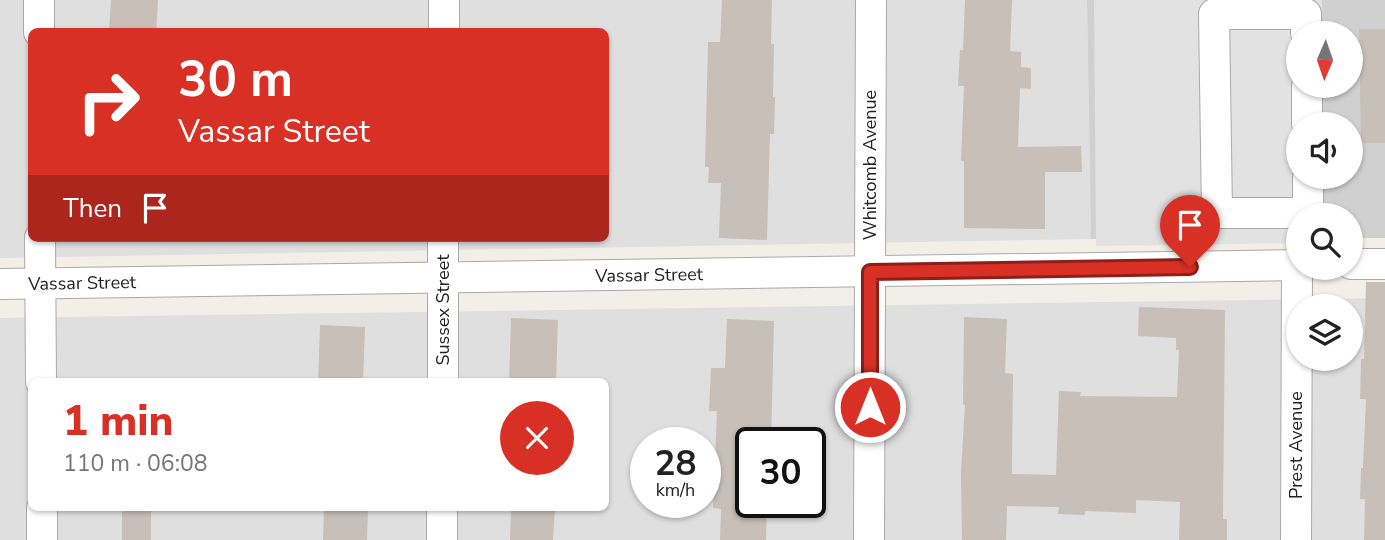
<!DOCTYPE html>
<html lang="en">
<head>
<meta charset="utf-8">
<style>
  :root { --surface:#fff; --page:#f2f2f2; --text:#222; --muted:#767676; --accent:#d93025 }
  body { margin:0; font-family:"Nunito Sans",sans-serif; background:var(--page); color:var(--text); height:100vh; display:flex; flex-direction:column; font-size:26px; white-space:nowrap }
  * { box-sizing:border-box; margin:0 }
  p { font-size:23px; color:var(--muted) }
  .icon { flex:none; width:38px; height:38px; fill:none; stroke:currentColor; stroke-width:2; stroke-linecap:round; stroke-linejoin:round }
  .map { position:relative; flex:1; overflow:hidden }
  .panel { position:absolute; left:28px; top:378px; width:581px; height:133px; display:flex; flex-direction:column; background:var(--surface); border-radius:10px; box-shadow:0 2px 5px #0004 }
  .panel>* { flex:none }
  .banner { position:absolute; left:28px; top:28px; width:581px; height:214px; border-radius:10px; box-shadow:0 2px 5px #0004; background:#d93025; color:#fff; overflow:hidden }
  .needle { width:46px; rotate:182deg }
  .fabs { position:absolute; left:1286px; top:21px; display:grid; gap:14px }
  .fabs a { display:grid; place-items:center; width:77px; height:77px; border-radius:50%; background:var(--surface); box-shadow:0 2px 5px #0004; font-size:35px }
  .speed { position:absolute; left:630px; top:427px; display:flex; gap:14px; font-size:35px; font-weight:700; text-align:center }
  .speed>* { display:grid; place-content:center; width:91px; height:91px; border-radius:50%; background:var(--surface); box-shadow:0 2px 5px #0004; line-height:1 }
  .speed small { font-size:18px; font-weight:400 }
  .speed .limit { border:4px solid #111; border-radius:10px; background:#fff; color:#111 }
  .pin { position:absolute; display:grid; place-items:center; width:60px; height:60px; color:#fff; margin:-72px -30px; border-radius:50% 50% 50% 0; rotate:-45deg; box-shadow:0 0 7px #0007 }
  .pin .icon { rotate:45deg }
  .me { position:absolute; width:77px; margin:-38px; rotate:0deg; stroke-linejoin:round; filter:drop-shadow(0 0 5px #0008) }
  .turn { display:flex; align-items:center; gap:24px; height:147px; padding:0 35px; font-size:32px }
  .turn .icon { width:91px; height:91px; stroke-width:2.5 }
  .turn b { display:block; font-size:49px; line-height:60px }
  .then { display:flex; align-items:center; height:66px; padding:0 35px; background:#0003; gap:14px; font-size:26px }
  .round { display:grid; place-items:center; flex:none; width:74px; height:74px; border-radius:37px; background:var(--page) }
  .overview { display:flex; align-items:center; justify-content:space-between; height:119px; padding:0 35px }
  h1 { font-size:42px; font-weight:800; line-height:52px; color:var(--accent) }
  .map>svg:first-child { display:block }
</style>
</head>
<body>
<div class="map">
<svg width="1385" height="540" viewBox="0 0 1385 540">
  <rect width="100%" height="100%" fill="#f2efe9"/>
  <g fill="#e0dfdf" fill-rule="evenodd">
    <path d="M0,0H1087L1091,239L0,258ZM32,32H606V238H32Z"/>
    <path d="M1385,298V540H0V318ZM1298,306H1351V359H1298ZM32,382H606V508H32ZM646,443H705V502H646ZM751,443H810V502H751Z"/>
  </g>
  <path fill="#d0d0d0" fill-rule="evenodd" d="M1087,0H1385V238H1351V215H1298V238L1091,239ZM1298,33H1351V86H1298ZM1298,124H1351V177H1298Z"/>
  <path fill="#e2e2e2" d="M1094,0H1322V33H1298V86H1322L1323,124H1298V243L1096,246Z"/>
  <g fill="#c7bfb8">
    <path d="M111,0H158L156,32H109Z"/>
    <path d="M722,0H772L771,44H774L773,97H775L774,134H770L767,240L719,238L721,183H708L709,167H705L708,42H720Z"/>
    <path d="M965,0H1012L1010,51L1021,52V67L1031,68V89L1020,88L1018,147L1081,146L1082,172H1045V229L964,228V161H961L964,86H958L960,50H963Z"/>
    <path d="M1359,29H1385V143H1361Z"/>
    <path d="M1366,282H1385V540H1364L1365,499H1360L1361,468H1363L1366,399H1360L1361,359H1364Z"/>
    <path d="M1139,307L1225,310L1223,519H1227V540H1179L1180,502L1136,500V513L1085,511V515L1058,514L1059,507L1007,506L1006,540H962L961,472L965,405L963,404L964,317L1007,319L1005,373L1013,374L1012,474L1056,475L1059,391L1081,392L1080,396L1177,397L1179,350H1176V338L1138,336Z"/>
    <path d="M511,318L558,320L556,382H509Z"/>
    <path d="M727,319L774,321L771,443H751V502H767L766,540H720L721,509L713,508L717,411H709L711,368H725Z"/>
    <path d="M320,325L365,327L363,382H318Z"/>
    <rect x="122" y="508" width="29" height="32"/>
    <path d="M324,508H368L367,540H323Z"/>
    <path d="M511,508H555L553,540H510Z"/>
  </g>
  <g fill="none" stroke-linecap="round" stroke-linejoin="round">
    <defs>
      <g id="minor">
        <path d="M39,0V32"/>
        <path d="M444,32V0"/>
        <path d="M1306,33V14H1214L1217,213H1308"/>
        <path d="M1307,86V124"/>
        <path d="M1308,177V215"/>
        <path d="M40,238L41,382"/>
        <path d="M1351,264H1385"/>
        <path d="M0,284L1298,265"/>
        <path d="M443,382V238"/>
        <path d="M42,508V540"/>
        <path d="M442,540V508"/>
        <path d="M869,540L871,0"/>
        <path d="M1296,540L1297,265"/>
      </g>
    </defs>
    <use href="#minor" stroke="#a9a9a9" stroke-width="32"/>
    <use href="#minor" stroke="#fff" stroke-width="30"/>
  </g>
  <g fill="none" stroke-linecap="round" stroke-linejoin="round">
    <defs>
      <path id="route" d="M870,407V272L1190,267"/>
    </defs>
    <use href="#route" stroke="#8d1f18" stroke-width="18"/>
    <use href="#route" stroke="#d93025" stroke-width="12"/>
  </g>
  <g text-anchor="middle" stroke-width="5" stroke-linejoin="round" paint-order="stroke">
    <g font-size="18" fill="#222" stroke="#fff">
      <text transform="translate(870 165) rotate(-90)" y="6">Whitcomb Avenue</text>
      <text transform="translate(649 275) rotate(-1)" y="6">Vassar Street</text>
      <text transform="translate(82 283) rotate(-1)" y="6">Vassar Street</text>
      <text transform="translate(443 310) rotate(-90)" y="6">Sussex Street</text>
      <text transform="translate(1296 445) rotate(-90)" y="6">Prest Avenue</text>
    </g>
  </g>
</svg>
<div class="fabs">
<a><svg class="needle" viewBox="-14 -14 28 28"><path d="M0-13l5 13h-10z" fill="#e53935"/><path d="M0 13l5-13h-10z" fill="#767676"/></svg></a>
<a><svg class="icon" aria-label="sound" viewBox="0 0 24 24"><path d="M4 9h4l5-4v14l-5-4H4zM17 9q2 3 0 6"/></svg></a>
<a><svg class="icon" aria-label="search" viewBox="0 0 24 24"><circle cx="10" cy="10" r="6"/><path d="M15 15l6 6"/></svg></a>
<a><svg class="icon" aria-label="layers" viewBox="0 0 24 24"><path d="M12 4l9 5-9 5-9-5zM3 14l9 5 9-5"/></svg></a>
</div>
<div class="speed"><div>28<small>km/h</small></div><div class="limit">30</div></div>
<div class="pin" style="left:1190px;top:267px;background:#d93025"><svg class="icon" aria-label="arrive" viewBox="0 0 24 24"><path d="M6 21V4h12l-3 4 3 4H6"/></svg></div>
<svg class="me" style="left:870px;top:407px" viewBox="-20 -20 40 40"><circle r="17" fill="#d93025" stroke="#fff" stroke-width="3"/><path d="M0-11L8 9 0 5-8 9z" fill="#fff"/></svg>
<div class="banner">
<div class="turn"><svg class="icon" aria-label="right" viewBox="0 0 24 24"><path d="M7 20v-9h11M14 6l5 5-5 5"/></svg><div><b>30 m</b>Vassar Street</div></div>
<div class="then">Then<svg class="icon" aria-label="arrive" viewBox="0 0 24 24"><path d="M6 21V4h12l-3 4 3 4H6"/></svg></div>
</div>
<section class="panel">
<div class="overview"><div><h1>1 min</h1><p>110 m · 06:08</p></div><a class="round" style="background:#d93025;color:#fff"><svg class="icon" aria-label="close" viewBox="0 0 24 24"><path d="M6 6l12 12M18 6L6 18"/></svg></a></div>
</section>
</div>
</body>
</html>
